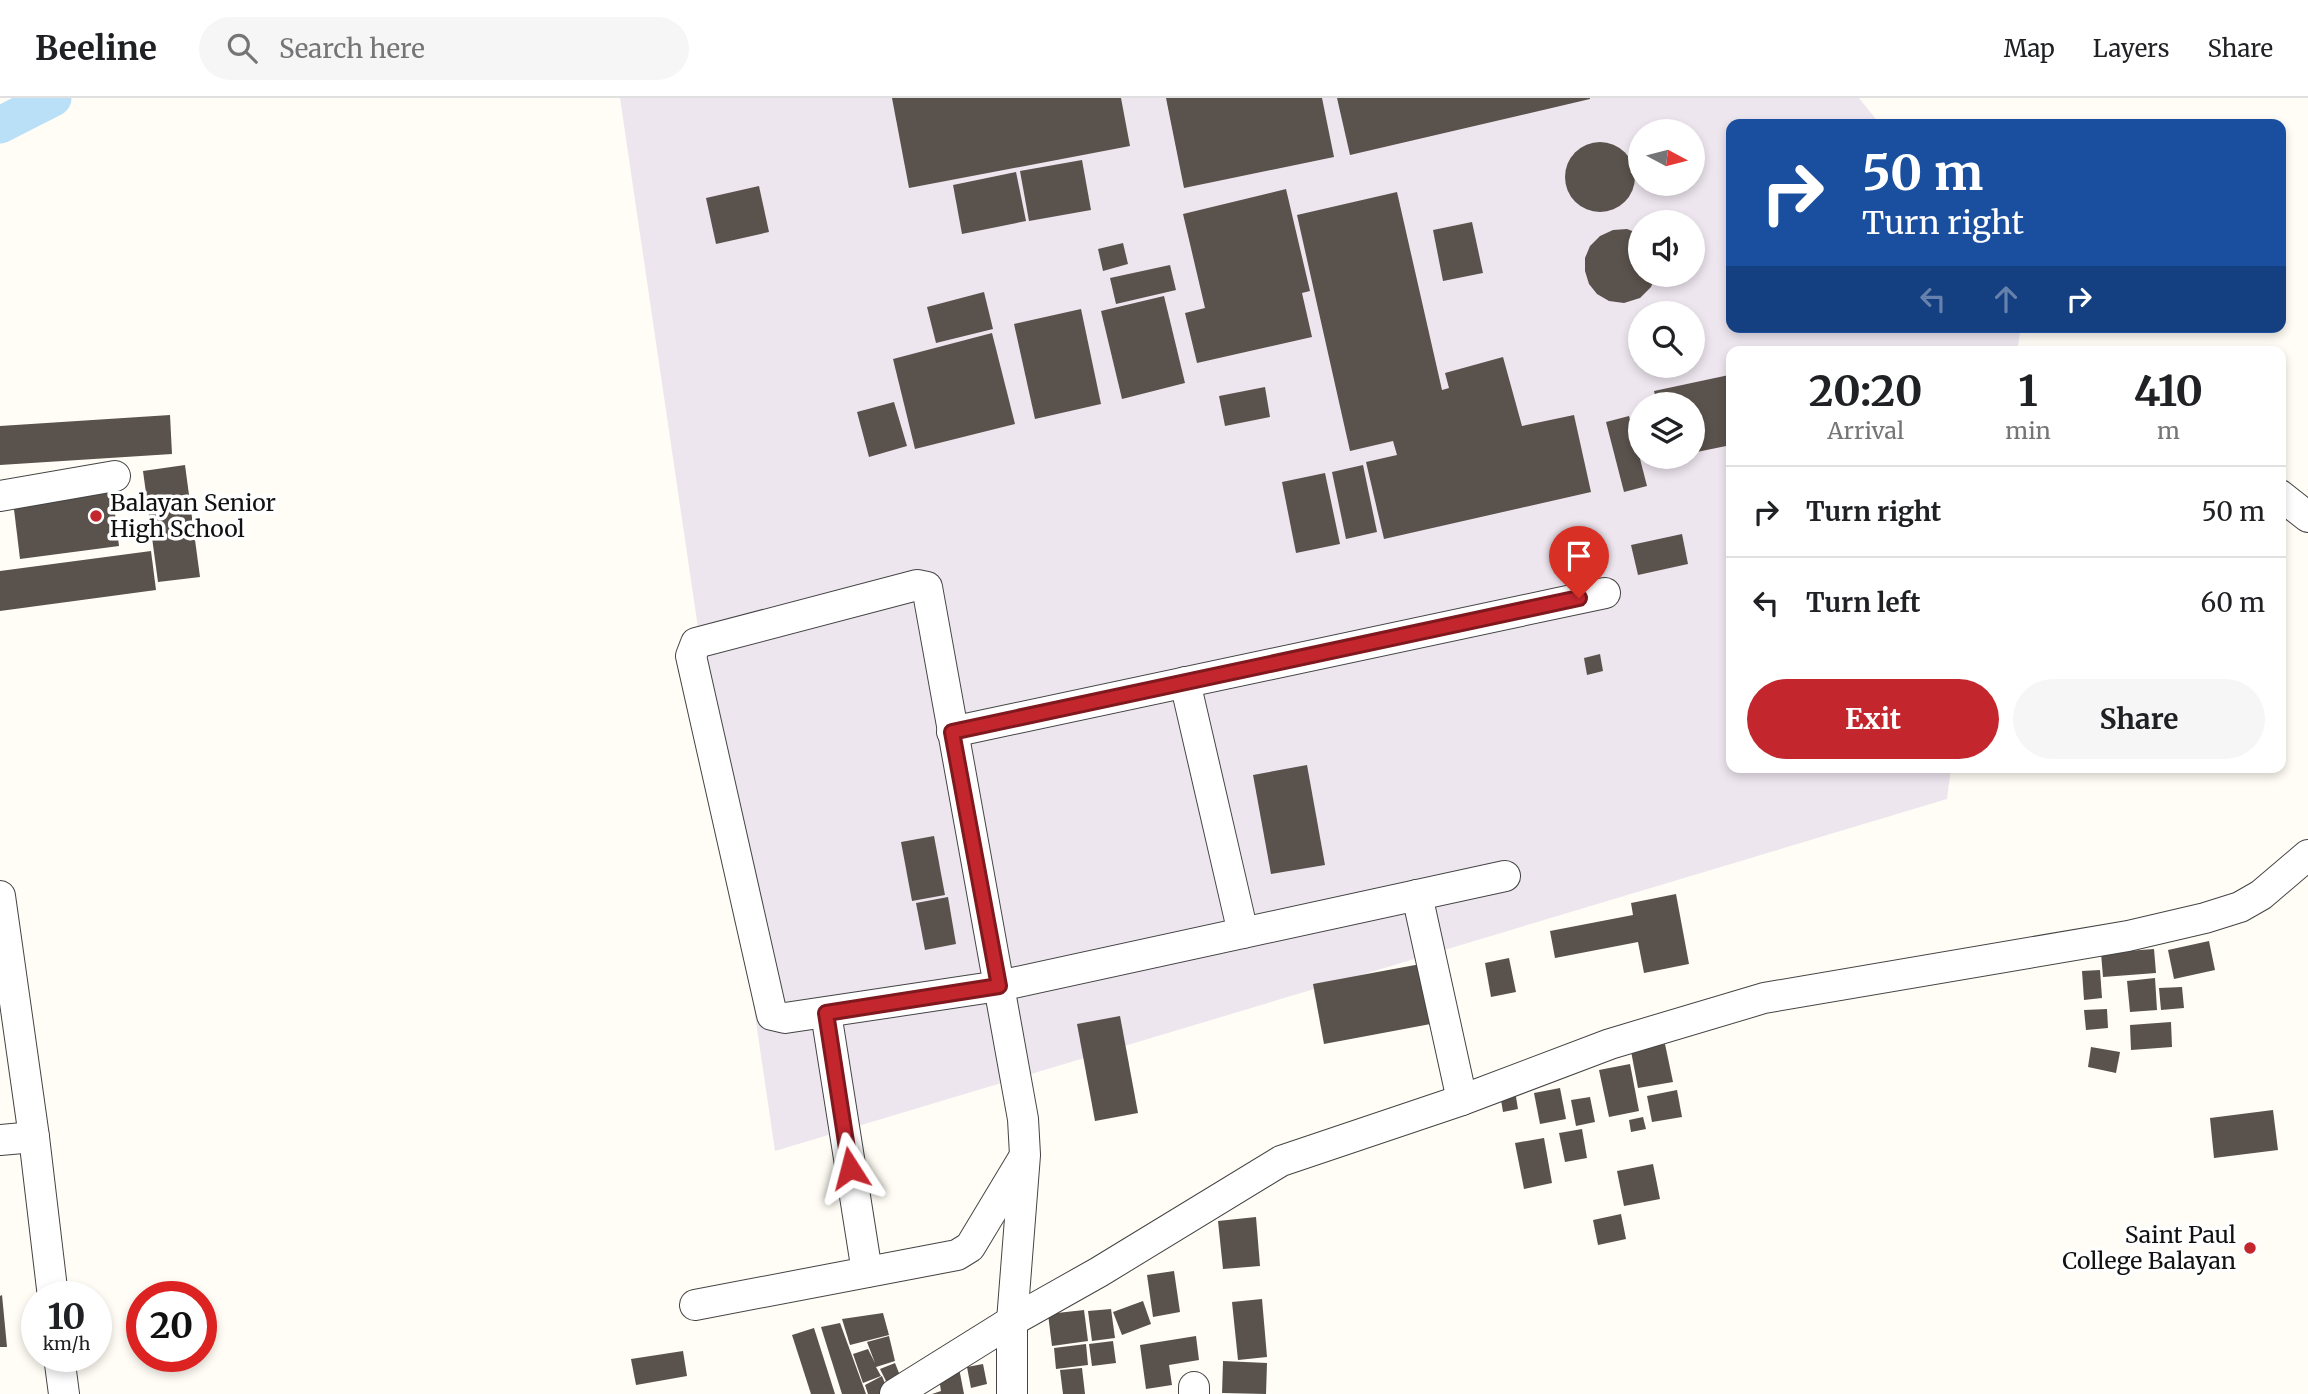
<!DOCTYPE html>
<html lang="en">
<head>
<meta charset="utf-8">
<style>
  :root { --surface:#fff; --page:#f6f6f6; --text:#202124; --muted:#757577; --line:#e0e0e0; --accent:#c4262e }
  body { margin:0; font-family:Merriweather,serif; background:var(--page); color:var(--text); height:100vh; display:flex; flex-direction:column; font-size:26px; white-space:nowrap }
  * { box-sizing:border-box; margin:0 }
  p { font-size:23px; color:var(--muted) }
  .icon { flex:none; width:38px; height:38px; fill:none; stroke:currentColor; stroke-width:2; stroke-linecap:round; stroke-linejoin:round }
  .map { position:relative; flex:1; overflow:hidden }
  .panel { position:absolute; left:1726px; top:248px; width:560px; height:427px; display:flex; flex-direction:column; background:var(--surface); border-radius:14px; box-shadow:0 4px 10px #0003 }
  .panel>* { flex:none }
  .guide { position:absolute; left:1726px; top:21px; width:560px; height:214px; border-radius:14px; box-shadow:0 4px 10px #0003; background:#1a4fa0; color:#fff; overflow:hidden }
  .needle { width:46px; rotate:97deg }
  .fabs { position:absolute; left:1628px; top:21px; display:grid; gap:14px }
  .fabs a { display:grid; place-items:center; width:77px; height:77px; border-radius:50%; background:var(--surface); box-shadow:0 4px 10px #0003; font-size:35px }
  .speed { position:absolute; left:21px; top:1183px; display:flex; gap:14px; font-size:35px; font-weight:700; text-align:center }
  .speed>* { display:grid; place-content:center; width:91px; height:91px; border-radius:50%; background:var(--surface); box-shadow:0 4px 10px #0003; line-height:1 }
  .speed small { font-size:18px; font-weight:400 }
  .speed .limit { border:10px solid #d22; background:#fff; color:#111 }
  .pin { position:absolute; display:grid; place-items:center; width:60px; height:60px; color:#fff; margin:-72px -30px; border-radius:50% 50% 50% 0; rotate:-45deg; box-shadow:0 0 7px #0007 }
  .pin .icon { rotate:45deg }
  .me { position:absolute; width:77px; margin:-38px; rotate:351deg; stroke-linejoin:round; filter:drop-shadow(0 0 5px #0008) }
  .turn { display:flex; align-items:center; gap:24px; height:147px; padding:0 21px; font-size:32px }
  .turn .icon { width:91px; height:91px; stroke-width:2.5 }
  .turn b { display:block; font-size:49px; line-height:60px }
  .lanes { display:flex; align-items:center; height:66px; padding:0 21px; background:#0003; justify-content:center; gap:35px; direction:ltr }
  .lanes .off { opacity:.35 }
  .eta { display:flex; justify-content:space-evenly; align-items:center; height:119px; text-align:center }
  .eta b { font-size:42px; font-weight:700; line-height:49px }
  .action { display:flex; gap:14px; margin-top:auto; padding:14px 21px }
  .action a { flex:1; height:80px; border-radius:42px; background:var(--accent); color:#fff; font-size:28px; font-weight:700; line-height:80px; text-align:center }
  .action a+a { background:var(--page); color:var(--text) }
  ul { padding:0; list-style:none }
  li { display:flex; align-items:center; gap:21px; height:91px; padding:0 21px; border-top:2px solid var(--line) }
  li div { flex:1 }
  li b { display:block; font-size:26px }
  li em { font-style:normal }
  header { display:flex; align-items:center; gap:42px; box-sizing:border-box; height:98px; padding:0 35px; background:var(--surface); border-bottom:2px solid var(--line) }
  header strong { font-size:33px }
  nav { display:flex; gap:38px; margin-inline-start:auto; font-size:24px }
  .search { width:490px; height:63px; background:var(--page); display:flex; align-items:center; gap:18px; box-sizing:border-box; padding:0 24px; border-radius:38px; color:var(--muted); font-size:26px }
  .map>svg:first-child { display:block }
</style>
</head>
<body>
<header>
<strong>Beeline</strong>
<div class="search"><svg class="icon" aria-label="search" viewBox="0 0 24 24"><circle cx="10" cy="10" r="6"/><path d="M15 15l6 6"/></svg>Search here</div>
<nav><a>Map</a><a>Layers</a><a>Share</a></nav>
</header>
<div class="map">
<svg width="2308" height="1296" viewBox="0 0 2308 1296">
  <rect width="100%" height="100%" fill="#fffdf5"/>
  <path fill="#eee6ef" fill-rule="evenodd" d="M620,0H1859L1880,26H1731V229H2021L2017,254H1731V670H1951L1947,701L775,1053ZM1640,33H1692V86H1640ZM1640,124H1692V177H1640ZM1640,215H1692V268H1640ZM1640,306H1692V359H1640Z"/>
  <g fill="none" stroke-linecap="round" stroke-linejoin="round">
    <path stroke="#b9e0f7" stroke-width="37" d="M0,27L53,0"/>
  </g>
  <g fill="#5a524d">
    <path d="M892,0H1121L1130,48L909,90Z"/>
    <path d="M1166,0H1322L1334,59L1184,90Z"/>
    <path d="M1337,0H1590V1L1350,57Z"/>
    <circle cx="1600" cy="79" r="35"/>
    <path d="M1082,62L1091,112L1029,123L1020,73Z"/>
    <path d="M1016,74L1026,123L962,136L953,87Z"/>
    <path d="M759,88L769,134L716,146L706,100Z"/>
    <path d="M1286,91L1310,193L1302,195L1312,239L1197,265L1185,215L1205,210L1183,116Z"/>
    <path d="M1397,94L1442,292L1449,290L1445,275L1503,259L1522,328L1574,317L1591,394L1384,441L1366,364L1397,357L1393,343L1350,353L1297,117Z"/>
    <path d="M1472,124L1483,175L1443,183L1433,132Z"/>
    <path d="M1627,131L1640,136V177H1656L1651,189L1640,200L1624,205L1609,203L1597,196L1589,186L1585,173V160L1590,148L1600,138L1613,132Z"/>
    <path d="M1123,145L1128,166L1103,173L1098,151Z"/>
    <path d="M1170,167L1176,192L1116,206L1110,180Z"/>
    <path d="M984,194L993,231L936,245L927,209Z"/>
    <path d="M1164,198L1185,285L1122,301L1101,213Z"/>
    <path d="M1081,211L1101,306L1035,321L1014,226Z"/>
    <path d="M992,235L1015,326L915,351L893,261Z"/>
    <path d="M1729,277L1731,347L1692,355V306H1657L1654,293Z"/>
    <path d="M1265,289L1270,319L1225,328L1219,298Z"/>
    <path d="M894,304L907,348L869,359L857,314Z"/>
    <path d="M170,317L172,356L0,367V328Z"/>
    <path d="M1629,318L1647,388L1624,394L1606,324Z"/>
    <path d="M185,367L200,479L158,484L143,373Z"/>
    <path d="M1363,367L1377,434L1346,441L1332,374Z"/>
    <path d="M1325,375L1340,446L1296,455L1282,384Z"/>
    <path d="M112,391L119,448L20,461L13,403Z"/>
    <path d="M1682,436L1688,466L1638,477L1631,447Z"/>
    <path d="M151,453L156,492L0,513V473Z"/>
    <path d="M1600,556L1603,573L1587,577L1584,560Z"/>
    <path d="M1307,667L1325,767L1271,776L1253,677Z"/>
    <path d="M934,738L945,797L912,803L901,744Z"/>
    <path d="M1676,796L1689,866L1644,875L1638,844L1555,860L1550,833L1633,817L1631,805Z"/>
    <path d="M948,799L956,846L925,852L916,805Z"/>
    <path d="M2209,843L2215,872L2174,881L2168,852Z"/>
    <path d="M2154,851L2156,875L2103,879L2101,855Z"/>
    <path d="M1509,860L1516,894L1491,899L1485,865Z"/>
    <path d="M1426,865L1436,925L1324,946L1313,886Z"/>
    <path d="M2100,872L2102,900L2084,902L2082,873Z"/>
    <path d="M2155,880L2157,912L2130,914L2127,883Z"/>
    <path d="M2182,889L2184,910L2161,912L2159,890Z"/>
    <path d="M2107,911L2108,930L2086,932L2084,912Z"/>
    <path d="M1120,918L1138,1015L1095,1023L1077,926Z"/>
    <path d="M2171,924L2172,949L2131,952L2130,927Z"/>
    <path d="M1665,946L1673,984L1638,990L1631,953Z"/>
    <path d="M2091,949L2120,954L2116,975L2088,969Z"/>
    <path d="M1630,966L1639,1013L1609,1019L1599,972Z"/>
    <path d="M1560,990L1566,1021L1540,1026L1534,995Z"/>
    <path d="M1677,992L1682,1019L1652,1024L1647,998Z"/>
    <path d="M1515,993L1518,1011L1503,1014L1500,996Z"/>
    <path d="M1590,999L1595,1024L1576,1028L1571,1002Z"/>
    <path d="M2273,1012L2278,1052L2214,1060L2210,1020Z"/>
    <path d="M1643,1019L1646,1031L1631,1034L1629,1022Z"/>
    <path d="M1582,1031L1587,1060L1565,1064L1559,1035Z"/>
    <path d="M1544,1040L1552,1085L1524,1091L1515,1045Z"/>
    <path d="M1653,1066L1660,1101L1624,1108L1617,1073Z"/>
    <path d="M1621,1116L1626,1141L1598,1147L1593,1122Z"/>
    <path d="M1256,1119L1260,1168L1223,1171L1218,1123Z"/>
    <path d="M1174,1173L1180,1214L1153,1219L1147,1177Z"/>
    <path d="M2,1197L7,1249H0V1198Z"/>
    <path d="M1262,1201L1267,1259L1238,1262L1232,1204Z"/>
    <path d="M1143,1203L1151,1226L1122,1237L1113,1214Z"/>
    <path d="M1111,1211L1115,1240L1092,1243L1088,1213Z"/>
    <path d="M1084,1212L1088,1243L1052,1248L1048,1216Z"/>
    <path d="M883,1215L889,1237L850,1247L842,1221Z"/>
    <path d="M840,1225L866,1296H842L821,1229Z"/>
    <path d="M814,1230L835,1296H811L792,1237Z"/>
    <path d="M889,1238L895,1263L876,1269L881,1278L863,1285L853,1256L868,1251L875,1265L867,1244Z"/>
    <path d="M1196,1238L1199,1262L1169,1267L1172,1287L1146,1291L1140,1247Z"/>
    <path d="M1113,1243L1116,1265L1092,1268L1089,1246Z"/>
    <path d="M1086,1246L1088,1267L1056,1271L1054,1250Z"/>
    <path d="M683,1253L687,1278L636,1287L631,1261Z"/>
    <path d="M1223,1263L1267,1265L1266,1296L1222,1295Z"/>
    <path d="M895,1265L901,1280L889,1289L880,1271Z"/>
    <path d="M983,1266L987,1286L971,1290L967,1269Z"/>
    <path d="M959,1270L964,1296H932L941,1293L938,1274Z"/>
    <path d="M1082,1270L1085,1296H1063L1060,1272Z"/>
    <path d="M882,1278L888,1293L883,1296H868L865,1287Z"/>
  </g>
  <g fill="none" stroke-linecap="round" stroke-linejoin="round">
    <defs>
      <g id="minor">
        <path d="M2280,397L2308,419"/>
        <path d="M0,398L115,378"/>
        <path d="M1185,584L1243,835"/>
        <path d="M952,634L1605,495"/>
        <path d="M1417,797L1462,1002"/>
        <path d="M0,798L34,1039L53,1199"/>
        <path d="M826,915L867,1174"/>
        <path d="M0,1042L34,1039"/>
        <path d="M695,1207L957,1157L970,1149L1023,1061"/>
        <path d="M59,1258L64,1296"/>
        <path d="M895,1296L1012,1223L1099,1174L1281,1063L1462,1002L1610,946L1764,900L2128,838L2205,820L2240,809L2261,797L2308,757"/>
        <path d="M1012,1296V1223L1025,1057L1023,1021L927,489L917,487L696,545L691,558L772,917L785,920L999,888L1505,778"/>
        <path d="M1194,1296V1289"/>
      </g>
    </defs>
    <use href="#minor" stroke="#444" stroke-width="32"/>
    <use href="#minor" stroke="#fff" stroke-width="30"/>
  </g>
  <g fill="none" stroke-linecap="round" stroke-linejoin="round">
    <defs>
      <path id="route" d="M850,1070L826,915L999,888L952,634L1579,500"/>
    </defs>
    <use href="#route" stroke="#7f191e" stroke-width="18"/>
    <use href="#route" stroke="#c4262e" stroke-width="12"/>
  </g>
  <g fill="#c4262e" stroke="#fff" stroke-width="2.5">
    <circle cx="96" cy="418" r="7"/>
    <circle cx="2250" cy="1150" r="7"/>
  </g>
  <g text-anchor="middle" stroke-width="7" stroke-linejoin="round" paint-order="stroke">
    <g font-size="23" fill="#111" stroke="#fff" text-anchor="start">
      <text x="110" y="413">Balayan Senior<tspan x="110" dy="26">High School</tspan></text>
      <text x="2236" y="1145" text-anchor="end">Saint Paul<tspan x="2236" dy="26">College Balayan</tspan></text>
    </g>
  </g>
</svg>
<div class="fabs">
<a><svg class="needle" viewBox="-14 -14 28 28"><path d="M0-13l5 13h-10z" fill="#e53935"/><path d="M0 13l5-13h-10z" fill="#757577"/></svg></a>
<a><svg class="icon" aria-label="sound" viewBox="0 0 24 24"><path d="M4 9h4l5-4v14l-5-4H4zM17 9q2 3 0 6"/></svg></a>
<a><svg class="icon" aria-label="search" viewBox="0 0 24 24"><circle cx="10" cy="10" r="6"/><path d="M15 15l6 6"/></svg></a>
<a><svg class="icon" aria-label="layers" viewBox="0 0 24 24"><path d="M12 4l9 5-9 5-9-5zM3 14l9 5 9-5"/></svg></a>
</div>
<div class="speed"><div>10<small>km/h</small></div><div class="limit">20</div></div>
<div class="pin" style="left:1579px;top:500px;background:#d93025"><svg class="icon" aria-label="arrive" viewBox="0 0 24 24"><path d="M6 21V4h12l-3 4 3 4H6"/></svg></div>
<svg class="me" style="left:850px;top:1070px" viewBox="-20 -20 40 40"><path d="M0-17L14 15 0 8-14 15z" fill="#c4262e" stroke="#fff" stroke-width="4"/></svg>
<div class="guide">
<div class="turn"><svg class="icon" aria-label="right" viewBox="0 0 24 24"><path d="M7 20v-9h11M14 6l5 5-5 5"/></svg><div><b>50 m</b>Turn right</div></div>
<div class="lanes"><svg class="icon off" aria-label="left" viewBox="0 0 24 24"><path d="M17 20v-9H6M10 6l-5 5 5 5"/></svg><svg class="icon off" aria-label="ahead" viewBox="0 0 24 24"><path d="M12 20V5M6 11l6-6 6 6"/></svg><svg class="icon" aria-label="right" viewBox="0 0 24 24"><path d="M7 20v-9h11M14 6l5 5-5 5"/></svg></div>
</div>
<section class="panel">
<div class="eta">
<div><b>20:20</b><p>Arrival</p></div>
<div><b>1</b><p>min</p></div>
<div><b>410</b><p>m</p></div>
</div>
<ul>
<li><svg class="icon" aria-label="right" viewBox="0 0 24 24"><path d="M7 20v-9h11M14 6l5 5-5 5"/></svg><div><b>Turn right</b></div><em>50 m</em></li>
<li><svg class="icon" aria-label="left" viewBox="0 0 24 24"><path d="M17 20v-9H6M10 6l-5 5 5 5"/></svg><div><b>Turn left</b></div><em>60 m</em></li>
</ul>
<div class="action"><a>Exit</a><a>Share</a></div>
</section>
</div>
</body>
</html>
